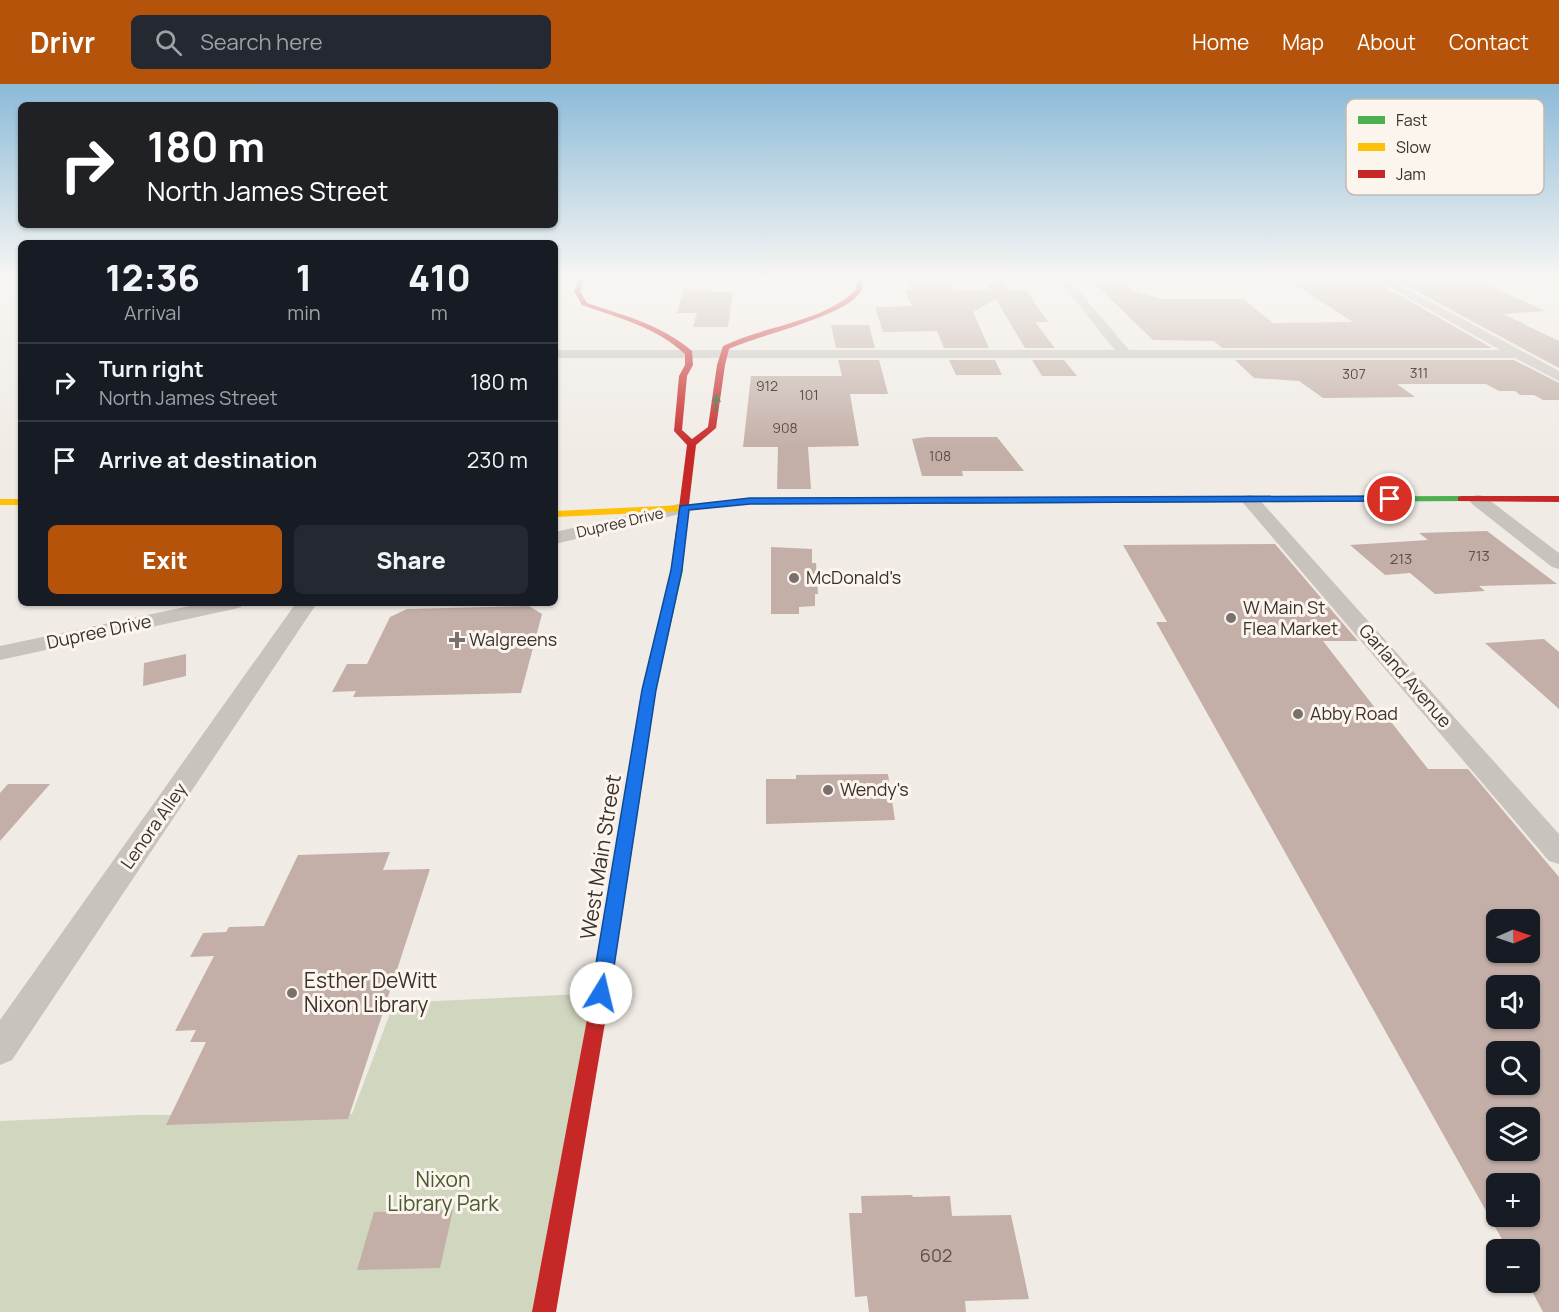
<!DOCTYPE html>
<html lang="en">
<head>
<meta charset="utf-8">
<style>
  :root { --surface:#171b24; --page:#242831; --text:#f1f3f6; --muted:#9ea1a6; --line:#363941; --accent:#b45309 }
  body { margin:0; font-family:Manrope,sans-serif; background:var(--page); color:var(--text); height:100vh; display:flex; flex-direction:column; font-size:22px; white-space:nowrap }
  * { box-sizing:border-box; margin:0 }
  p { font-size:20px; color:var(--muted) }
  .icon { flex:none; width:33px; height:33px; fill:none; stroke:currentColor; stroke-width:2; stroke-linecap:round; stroke-linejoin:round }
  .map { position:relative; flex:1; overflow:hidden }
  .drawer { position:absolute; left:18px; top:156px; width:540px; height:366px; display:flex; flex-direction:column; background:var(--surface); border-radius:9px; box-shadow:0 2px 4px #0004 }
  .drawer>* { flex:none }
  .banner { position:absolute; left:18px; top:18px; width:540px; height:126px; border-radius:9px; box-shadow:0 2px 4px #0004; background:#202124; color:#fff; overflow:hidden }
  .needle { width:39px; rotate:88deg }
  .tools { position:absolute; left:1486px; top:825px; display:grid; gap:12px }
  .tools a { display:grid; place-items:center; width:54px; height:54px; border-radius:9px; background:var(--surface); box-shadow:0 2px 4px #0004; font-size:30px }
  .pin { position:absolute; display:grid; place-items:center; width:51px; height:51px; color:#fff; margin:-26px; border:3px solid #fff; border-radius:50%; box-shadow:0 2px 6px #0007 }
  .me { position:absolute; width:66px; margin:-33px; rotate:9deg; stroke-linejoin:round; filter:drop-shadow(0 0 4px #0008) }
  .turn { display:flex; align-items:center; gap:21px; height:126px; padding:0 30px; font-size:27px }
  .turn .icon { width:78px; height:78px; stroke-width:2.5 }
  .turn b { display:block; font-size:42px; line-height:51px }
  .eta { display:flex; justify-content:space-evenly; align-items:center; height:102px; text-align:center }
  .eta b { font-size:36px; font-weight:800; line-height:42px }
  .primary-button { display:flex; gap:12px; margin-top:auto; padding:12px 30px }
  .primary-button a { flex:1; height:69px; border-radius:9px; background:var(--accent); color:#fff; font-size:24px; font-weight:800; line-height:69px; text-align:center }
  .primary-button a+a { background:var(--page); color:var(--text) }
  ul { padding:0; list-style:none }
  li { display:flex; align-items:center; gap:18px; height:78px; padding:0 30px; border-top:2px solid var(--line) }
  li div { flex:1 }
  li b { display:block; font-size:22px }
  li em { font-style:normal }
  header { display:flex; align-items:center; gap:36px; box-sizing:border-box; height:84px; padding:0 30px; background:var(--accent); color:#fff }
  header strong { font-size:28px }
  nav { display:flex; gap:33px; margin-inline-start:auto; font-size:21px }
  .search { width:420px; height:54px; background:var(--page); display:flex; align-items:center; gap:15px; box-sizing:border-box; padding:0 21px; border-radius:9px; color:var(--muted); font-size:22px }
  .map>svg:first-child { display:block }
</style>
</head>
<body>
<header>
<strong>Drivr</strong>
<div class="search"><svg class="icon" aria-label="search" viewBox="0 0 24 24"><circle cx="10" cy="10" r="6"/><path d="M15 15l6 6"/></svg>Search here</div>
<nav><a>Home</a><a>Map</a><a>About</a><a>Contact</a></nav>
</header>
<div class="map">
<svg width="1559" height="1228" viewBox="0 0 1559 1228">
  <rect width="100%" height="100%" fill="#f0ebe5"/>
  <g fill="#d1d6bf">
    <path d="M676,193H719L718,204L673,203Z"/>
    <path d="M601,909L544,1228H0V1037L137,1031L352,1030L394,919Z"/>
  </g>
  <g fill="#c3afa7" fill-rule="evenodd">
    <path d="M906,193H949L956,206H990L987,201L999,193L1010,206H1026L1048,238H1035L1055,264H1025L996,215L973,228L989,264H944L937,247L883,248L875,223L912,222L905,206H911Z"/>
    <path d="M1088,193H1119L1133,207L1162,215H1243L1273,239L1353,238L1283,193L1371,195L1492,264H1222L1214,257L1153,256Z"/>
    <path d="M1392,194H1474L1545,227L1503,230L1559,257V284Z"/>
    <path d="M684,205H711L710,208H733L728,243H693L697,229H677Z"/>
    <path d="M831,241H869L875,264H836Z"/>
    <path d="M838,276H879L888,310H850L859,362L808,363L811,405H777L778,363H743L751,292H842Z"/>
    <path d="M949,276H995L1002,291H956Z"/>
    <path d="M1032,276H1064L1077,292H1042Z"/>
    <path d="M1235,276H1514L1559,299V316H1543L1534,311H1520L1515,307H1499L1486,300H1397L1415,313L1323,314L1299,297L1254,294Z"/>
    <path d="M926,353H997L1024,387H962L963,392H922L912,355Z"/>
    <path d="M1487,447L1557,500L1479,502L1485,507L1435,510L1410,489L1385,491L1350,461L1428,456L1419,449Z"/>
    <path d="M1275,460L1358,557H1323L1379,629H1384L1428,685H1468L1559,793V1228H1543L1527,1198H1530V1166H1508L1156,538H1167L1123,461ZM1497,836H1530V868H1497ZM1497,902H1530V934H1497ZM1497,968H1530V1000H1497ZM1497,1034H1530V1066H1497ZM1497,1100H1530V1132H1497Z"/>
    <path d="M771,463L812,465V479H816L818,510H815V522L799,523V530H771Z"/>
    <path d="M529,522L542,530L521,609L353,613L356,607L332,608L347,580H367L390,533L407,525Z"/>
    <path d="M1544,555L1559,568V625L1485,559Z"/>
    <path d="M186,570V592L143,602L144,579Z"/>
    <path d="M888,690L895,736L766,740V695H796V691Z"/>
    <path d="M8,700H50L0,757V709Z"/>
    <path d="M390,768L383,786L430,785L348,1035L166,1041L206,958H190L196,946L175,947L214,872L190,873L203,849L226,848L229,843L264,842L298,771Z"/>
    <path d="M912,1111L913,1113L950,1112L952,1132L1011,1131L1029,1215L965,1217L966,1228H869L867,1212L855,1213L849,1129H862L861,1112Z"/>
    <path d="M453,1126L440,1184L357,1186L374,1128Z"/>
  </g>
  <g fill="none" stroke-linecap="round" stroke-linejoin="round">
    <g fill="#c9c3be" fill-rule="evenodd">
      <path d="M1056,193H1067L1129,266H1500L1372,193H1385L1559,287V297L1515,274H555V266H1115Z"/>
      <path d="M1250,411L1256,412L1559,750V780L1549,777L1244,420L1241,416L1244,412Z"/>
      <path d="M1478,411L1484,412L1559,469V485L1552,483L1472,420L1469,416L1472,412Z"/>
      <path d="M678,420L684,421L687,425L684,429L555,460V448Z"/>
      <path d="M204,519H244L241,523L234,525L0,576V562Z"/>
      <path d="M296,519H317L12,976L0,981V936Z"/>
    </g>
    <g fill="#4caf50" fill-rule="evenodd">
      <path d="M1462,412L1466,413V417L948,420L943,417L948,414Z"/>
      <path d="M677,483L683,486L656,606L633,759L631,763L625,765L619,763L617,759L642,606L671,486Z"/>
    </g>
    <g fill="#ffc107" fill-rule="evenodd">
      <path d="M750,414H948L953,417L948,420H750L684,427L555,433V427L684,421Z"/>
      <rect x="0" y="415" width="21" height="6"/>
    </g>
    <g fill="#c62828" fill-rule="evenodd">
      <path d="M580,193H586L580,207L587,219C623,231 662,241 692,267L693,281L687,292L682,346L692,355L708,343L717,281L723,262C766,241 821,239 856,206L857,193H863C863,197 863,203 861,207C848,232 758,251 729,265L725,281L716,344L696,361L681,488H673L671,486L687,361L674,347L679,292L685,281V270C656,243 618,234 582,221L574,207Z"/>
      <path d="M1462,412H1559V418L1458,417V413Z"/>
      <path d="M625,753L631,755L633,759L610,909L556,1228H532L592,909L617,759L619,755Z"/>
    </g>
  </g>
  <defs><path id="oneway-solid" d="M-6-.8H1V-3.2L6.5 0L1 3.2V.8H-6Z" transform="scale(1.5)"/></defs>
  <use fill="#415c38" href="#oneway-solid" transform="translate(716 319) rotate(-83)"/>
  <linearGradient id="sky" x2="0" y2="1"><stop stop-color="#8bbad8"/><stop offset="0.53" stop-color="#f8f6f3"/><stop offset="1" stop-color="#f8f6f3" stop-opacity="0"/></linearGradient>
  <rect width="1559" height="365" fill="url(#sky)"/>
  <path fill="#1a73e8" stroke="#114b97" stroke-width="1.5" d="M1390,412L1395,415L1393,417L750,420L689,426L682,486L656,606L610,909L607,915L601,917L594,915L591,909L642,606L671,486L680,422L750,414Z"/>
  <g fill="#7a716c" stroke="#fbf5ee" stroke-width="2">
    <circle cx="794" cy="494" r="6"/>
    <circle cx="1231" cy="534" r="6"/>
    <path d="M454 547h6v6h6v6h-6v6h-6v-6h-6v-6h6z"/>
    <circle cx="1298" cy="630" r="6"/>
    <circle cx="828" cy="706" r="6"/>
    <circle cx="292" cy="909" r="6"/>
  </g>
  <g text-anchor="middle" stroke-width="6" stroke-linejoin="round" paint-order="stroke">
    <g font-size="14" fill="#5d504a">
      <text x="1419" y="294">311</text>
      <text x="1354" y="295">307</text>
      <text x="767" y="307">912</text>
      <text x="809" y="316">101</text>
      <text x="785" y="349">908</text>
      <text x="940" y="377">108</text>
    </g>
    <g font-size="15" fill="#3b302b" stroke="#fbf5ee">
      <text transform="translate(620 439) rotate(-13)" y="5">Dupree Drive</text>
    </g>
    <g font-size="15" fill="#5d504a">
      <text x="1479" y="477">713</text>
      <text x="1401" y="480">213</text>
    </g>
    <g font-size="18" fill="#3b302b" stroke="#fbf5ee" text-anchor="start">
      <text x="806" y="500">McDonald's</text>
      <text x="1243" y="530">W Main St<tspan x="1243" dy="21">Flea Market</tspan></text>
      <text x="469" y="562">Walgreens</text>
      <text x="1310" y="636">Abby Road</text>
      <text x="840" y="712">Wendy's</text>
    </g>
    <g font-size="18" fill="#3b302b" stroke="#fbf5ee">
      <text transform="translate(99 548) rotate(-12)" y="6">Dupree Drive</text>
      <text transform="translate(1405 592) rotate(49)" y="6">Garland Avenue</text>
      <text transform="translate(154 742) rotate(-55)" y="6">Lenora Alley</text>
    </g>
    <g font-size="18" fill="#5d504a">
      <text x="936" y="1178">602</text>
    </g>
    <g font-size="21" fill="#3b302b" stroke="#fbf5ee">
      <text transform="translate(601 773) rotate(-81)" y="7">West Main Street</text>
    </g>
    <g font-size="21" fill="#3b302b" stroke="#fbf5ee" text-anchor="start">
      <text x="304" y="904">Esther DeWitt<tspan x="304" dy="24">Nixon Library</tspan></text>
    </g>
    <g font-size="21" fill="#4a5a2e" stroke="#fbf5ee">
      <text x="443" y="1103">Nixon<tspan x="443" dy="24">Library Park</tspan></text>
    </g>
  </g>
  <rect x="1346" y="15" width="198" height="96" rx="9" fill="#fbf5ee" stroke="#c1bab4" stroke-width="1.5"/>
  <rect x="1358" y="32" width="27" height="8" fill="#4caf50"/>
  <rect x="1358" y="59" width="27" height="8" fill="#ffc107"/>
  <rect x="1358" y="86" width="27" height="8" fill="#c62828"/>
  <g font-size="16" fill="#3b302b">
    <text x="1396" y="42">Fast</text>
    <text x="1396" y="69">Slow</text>
    <text x="1396" y="96">Jam</text>
  </g>
</svg>
<div class="tools">
<a><svg class="needle" viewBox="-14 -14 28 28"><path d="M0-13l5 13h-10z" fill="#e53935"/><path d="M0 13l5-13h-10z" fill="#9ea1a6"/></svg></a>
<a><svg class="icon" aria-label="sound" viewBox="0 0 24 24"><path d="M4 9h4l5-4v14l-5-4H4zM17 9q2 3 0 6"/></svg></a>
<a><svg class="icon" aria-label="search" viewBox="0 0 24 24"><circle cx="10" cy="10" r="6"/><path d="M15 15l6 6"/></svg></a>
<a><svg class="icon" aria-label="layers" viewBox="0 0 24 24"><path d="M12 4l9 5-9 5-9-5zM3 14l9 5 9-5"/></svg></a>
<a>+</a>
<a>−</a>
</div>
<div class="pin" style="left:1390px;top:415px;background:#d93025"><svg class="icon" aria-label="arrive" viewBox="0 0 24 24"><path d="M6 21V4h12l-3 4 3 4H6"/></svg></div>
<svg class="me" style="left:601px;top:909px" viewBox="-20 -20 40 40"><circle r="19" fill="#fff"/><path d="M0-13L10 11 0 6-10 11z" fill="#1a73e8"/></svg>
<div class="banner">
<div class="turn"><svg class="icon" aria-label="right" viewBox="0 0 24 24"><path d="M7 20v-9h11M14 6l5 5-5 5"/></svg><div><b>180 m</b>North James Street</div></div>
</div>
<section class="drawer">
<div class="eta">
<div><b>12:36</b><p>Arrival</p></div>
<div><b>1</b><p>min</p></div>
<div><b>410</b><p>m</p></div>
</div>
<ul>
<li><svg class="icon" aria-label="right" viewBox="0 0 24 24"><path d="M7 20v-9h11M14 6l5 5-5 5"/></svg><div><b>Turn right</b><p>North James Street</p></div><em>180 m</em></li>
<li><svg class="icon" aria-label="arrive" viewBox="0 0 24 24"><path d="M6 21V4h12l-3 4 3 4H6"/></svg><div><b>Arrive at destination</b></div><em>230 m</em></li>
</ul>
<div class="primary-button"><a>Exit</a><a>Share</a></div>
</section>
</div>
</body>
</html>
